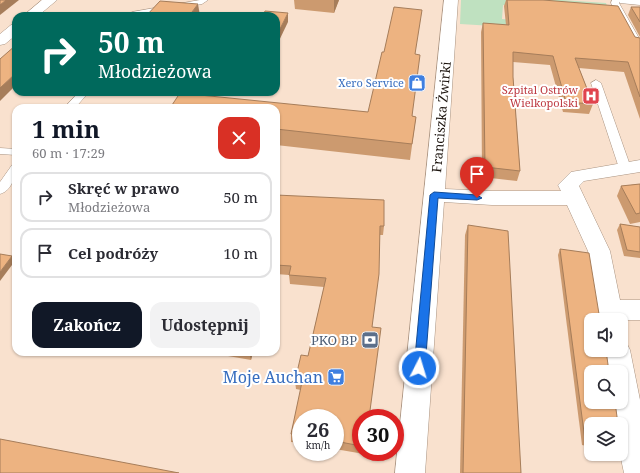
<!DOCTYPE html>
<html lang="pl">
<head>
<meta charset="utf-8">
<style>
  :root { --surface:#fff; --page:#f2f2f3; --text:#2b2b33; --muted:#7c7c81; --line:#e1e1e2; --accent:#111827 }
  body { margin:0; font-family:"Noto Serif",serif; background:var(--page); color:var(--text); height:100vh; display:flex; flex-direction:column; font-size:15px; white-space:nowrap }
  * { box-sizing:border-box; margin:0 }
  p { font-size:13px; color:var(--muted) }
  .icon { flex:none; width:22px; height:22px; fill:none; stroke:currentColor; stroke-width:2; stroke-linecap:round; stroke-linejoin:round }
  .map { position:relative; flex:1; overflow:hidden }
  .side { position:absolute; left:12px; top:104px; width:268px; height:252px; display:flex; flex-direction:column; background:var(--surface); border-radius:12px; box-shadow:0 1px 3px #0004 }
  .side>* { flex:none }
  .banner { position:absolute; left:12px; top:12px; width:268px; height:84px; border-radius:12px; box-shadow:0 1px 3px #0004; background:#00695c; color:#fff; overflow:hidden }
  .tools { position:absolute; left:584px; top:313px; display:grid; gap:8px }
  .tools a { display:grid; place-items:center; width:44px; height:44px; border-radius:8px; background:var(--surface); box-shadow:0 1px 3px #0004; font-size:20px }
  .speed { position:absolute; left:292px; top:409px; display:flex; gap:8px; font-size:20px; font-weight:700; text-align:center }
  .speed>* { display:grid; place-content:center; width:52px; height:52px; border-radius:50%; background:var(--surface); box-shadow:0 1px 3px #0004; line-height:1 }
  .speed small { font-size:10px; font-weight:400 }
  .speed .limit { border:6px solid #d22; background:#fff; color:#111 }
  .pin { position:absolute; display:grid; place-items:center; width:34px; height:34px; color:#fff; margin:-41px -17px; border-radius:50% 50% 50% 0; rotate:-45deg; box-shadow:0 0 4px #0007 }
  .pin .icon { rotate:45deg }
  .me { position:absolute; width:44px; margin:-22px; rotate:5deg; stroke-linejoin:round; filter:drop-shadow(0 0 3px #0008) }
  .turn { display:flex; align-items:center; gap:14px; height:84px; padding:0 20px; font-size:18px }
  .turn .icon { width:52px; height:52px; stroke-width:2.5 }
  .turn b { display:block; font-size:28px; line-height:34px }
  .round { display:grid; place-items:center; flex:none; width:42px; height:42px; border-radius:12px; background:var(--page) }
  .headline { display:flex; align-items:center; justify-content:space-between; height:68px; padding:0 20px }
  h1 { font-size:24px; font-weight:700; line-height:30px; color:var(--accent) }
  .button { display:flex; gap:8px; margin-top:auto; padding:8px 20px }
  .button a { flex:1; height:46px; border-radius:12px; background:var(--accent); color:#fff; font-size:16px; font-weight:700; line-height:46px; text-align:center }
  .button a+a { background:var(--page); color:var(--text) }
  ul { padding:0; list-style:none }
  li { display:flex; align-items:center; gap:12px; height:50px; margin:0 8px 6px; padding:0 12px; border:2px solid var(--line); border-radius:12px }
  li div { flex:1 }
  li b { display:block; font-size:15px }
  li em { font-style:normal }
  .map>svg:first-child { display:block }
</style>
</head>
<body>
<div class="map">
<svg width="640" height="473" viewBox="0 0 640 473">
  <rect width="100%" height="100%" fill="#f9e1ce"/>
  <path fill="#bfe1c0" d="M461,0H562L606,3L609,12L503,5L502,19L589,26L541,29L460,24Z"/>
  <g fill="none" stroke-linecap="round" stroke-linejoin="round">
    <defs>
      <g id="service">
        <path d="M200,0H208L202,4L135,16H126L132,12Z"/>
        <path d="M612,0H620L619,3L640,40V46L633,45L632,43L611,3Z"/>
        <path d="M596,80L601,83L631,168L629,171H621L619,168L591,83Z"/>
        <path d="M79,92H89L75,108H64Z"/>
        <path d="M0,148L16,149V155L0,154Z"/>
        <path d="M16,164C16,175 12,191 0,194V182L12,165Z"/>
      </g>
      <g id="minor">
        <path d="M42,0H57L38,16H23Z"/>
        <path d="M444,0H458L445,189L492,191H561L558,185L571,172L640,160V172L584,181L579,186L610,251L620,300H640V320H625L621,327V320H599L588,251L567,205H492L444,202L425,473H395Z"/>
        <path d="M16,24V35L5,44L0,45V34L11,25Z"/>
        <path d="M621,340L626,342L630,350L640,400V473H624L620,454L621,424H616L612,402H621V372H607L604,350H621Z"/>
      </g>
      <path id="secondary" d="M618,0H640V5L620,3Z"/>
    </defs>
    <use href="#service" stroke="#a99381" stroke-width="1"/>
    <use href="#minor" stroke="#a99381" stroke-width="1"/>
    <use href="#secondary" stroke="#a99381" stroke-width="1"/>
    <use href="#service" fill="#fff" fill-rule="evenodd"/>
    <use href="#minor" fill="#fff" fill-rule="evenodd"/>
    <use href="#secondary" fill="#fff" fill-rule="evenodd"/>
  </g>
  <g fill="#cc9a6f">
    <path d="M294,0H339L334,13L295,9Z"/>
    <path d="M506,0H543L635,37L640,38V119L624,72L579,68L593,104L589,114L563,112L550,65L513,62V77L520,171L517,181L482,177L481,32L483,23L506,25L504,6Z"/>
    <path d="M631,7H640V37L628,15Z"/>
    <path d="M416,54L412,116L416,117L410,160L276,145V108L368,112Z"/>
    <path d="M640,184V222L630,224L617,196L621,186Z"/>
    <path d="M276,195L384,226L383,235H380L372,327L361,418V452H364V454L335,449V418H301V443L291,442V434L301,390L296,389L295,381L308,356L324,287L290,284L289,275L276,274Z"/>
    <path d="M620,224L640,227V258L624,256L617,230Z"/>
    <path d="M468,225L521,473H460L465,235Z"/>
    <path d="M560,249L591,424V447L582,445L558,255Z"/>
    <path d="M205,352H253L251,360Z"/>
  </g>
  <g fill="#a67d5a">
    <path d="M6,0H19L0,15V5Z"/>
    <path d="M334,0H339L334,13Z"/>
    <path d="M198,4L200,16H189Z"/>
    <path d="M288,13V22L276,47V37Z"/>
    <path d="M16,73V85L0,101V88Z"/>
    <path d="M12,256L15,261L0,281V272Z"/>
    <path d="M249,352H253L251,360Z"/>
  </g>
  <g fill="#edb381" stroke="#a67d5a">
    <path d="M0,0H6L0,5Z"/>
    <path d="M507,0H543L618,6L635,37L640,38V97L628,62L575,58L593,104L566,102L553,56L513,52V77L520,171L485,167L483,23L509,25Z"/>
    <path d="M160,1L198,4L189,16H146Z"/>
    <path d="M394,7L422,10L415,54L420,55L412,116L416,117L412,144L276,129V108H170L180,93L368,112L382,52H384Z"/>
    <path d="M631,7H640V22Z"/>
    <path d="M265,11L288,13L276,37V16H263Z"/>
    <path d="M16,45V73L0,88V59Z"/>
    <path d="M63,105L94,108H60Z"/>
    <path d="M640,184V213L636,214L621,186Z"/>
    <path d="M276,195L384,200V226H380L379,274L372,327L381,328L369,418H361V446L335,441V418H301V435L291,434L302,382L295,381L301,355L308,356L326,278L289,275L291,266L276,265Z"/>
    <path d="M620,224L640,227V252L627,250Z"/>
    <path d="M468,225L508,231L521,473H463Z"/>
    <path d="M560,249L589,253L600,320H591V350H606L609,372H591V402H615L618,424H591V441L585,440Z"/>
    <path d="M0,254L12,256L0,272Z"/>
    <path d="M0,439L179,473H0Z"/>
  </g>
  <path fill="#1a73e8" stroke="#114b97" d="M434,192L477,195L482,198L477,200L438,198L425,368L423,371L419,373L415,371L414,368L430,195Z"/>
  <defs>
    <symbol id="shop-square" viewBox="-11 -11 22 22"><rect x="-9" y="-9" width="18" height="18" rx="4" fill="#3f7fe0" stroke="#fff"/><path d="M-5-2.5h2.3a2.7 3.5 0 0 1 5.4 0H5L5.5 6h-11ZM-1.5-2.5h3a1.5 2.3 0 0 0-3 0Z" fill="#fff"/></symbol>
    <symbol id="hospital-square" viewBox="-11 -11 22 22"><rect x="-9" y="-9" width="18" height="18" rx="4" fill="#e0444e" stroke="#fff"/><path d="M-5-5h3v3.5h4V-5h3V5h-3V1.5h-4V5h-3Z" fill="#fff"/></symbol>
    <symbol id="bank-square" viewBox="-11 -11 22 22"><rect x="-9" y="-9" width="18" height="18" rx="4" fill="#5c6f8a" stroke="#fff"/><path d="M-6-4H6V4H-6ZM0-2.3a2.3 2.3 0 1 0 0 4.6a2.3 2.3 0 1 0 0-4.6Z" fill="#fff"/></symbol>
    <symbol id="supermarket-square" viewBox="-11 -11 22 22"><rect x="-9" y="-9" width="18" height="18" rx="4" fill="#3f7fe0" stroke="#fff"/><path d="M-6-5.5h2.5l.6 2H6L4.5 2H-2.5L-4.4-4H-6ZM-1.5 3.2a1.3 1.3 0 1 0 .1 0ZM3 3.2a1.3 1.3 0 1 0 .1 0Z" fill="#fff"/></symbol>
  </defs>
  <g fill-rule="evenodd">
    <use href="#shop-square" x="407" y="73" width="20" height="20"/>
    <use href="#hospital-square" x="581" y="86" width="20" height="20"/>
    <use href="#bank-square" x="360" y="330" width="20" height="20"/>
    <use href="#supermarket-square" x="326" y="367" width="20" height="20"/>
  </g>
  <g text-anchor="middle" stroke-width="4" stroke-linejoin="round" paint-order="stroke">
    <g font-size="11" fill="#366cbe" stroke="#fff" text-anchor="end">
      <text x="404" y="87">Xero Service</text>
    </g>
    <g font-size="11" fill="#be3a42" stroke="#fff" text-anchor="end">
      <text x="578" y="94">Szpital Ostrów<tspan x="578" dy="13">Wielkopolski</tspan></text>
    </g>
    <g font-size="13" fill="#1b130d" stroke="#fff">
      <text transform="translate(441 117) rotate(-85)" y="5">Franciszka Żwirki</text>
    </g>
    <g font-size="13" fill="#4e5e75" stroke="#fff" text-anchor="end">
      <text x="357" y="345">PKO BP</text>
    </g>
    <g font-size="16" fill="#366cbe" stroke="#fff" text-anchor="end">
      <text x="323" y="383">Moje Auchan</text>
    </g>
  </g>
</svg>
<div class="tools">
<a><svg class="icon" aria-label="sound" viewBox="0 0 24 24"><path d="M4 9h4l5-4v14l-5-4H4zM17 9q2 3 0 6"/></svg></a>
<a><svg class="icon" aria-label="search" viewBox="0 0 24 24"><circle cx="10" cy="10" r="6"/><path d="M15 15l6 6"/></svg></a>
<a><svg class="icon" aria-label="layers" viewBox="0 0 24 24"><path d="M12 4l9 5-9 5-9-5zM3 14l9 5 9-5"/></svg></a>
</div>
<div class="speed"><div>26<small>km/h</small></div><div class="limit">30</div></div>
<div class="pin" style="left:477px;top:198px;background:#d93025"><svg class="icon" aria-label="arrive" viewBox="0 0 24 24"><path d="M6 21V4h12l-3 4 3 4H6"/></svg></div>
<svg class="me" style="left:419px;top:368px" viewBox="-20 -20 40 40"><circle r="17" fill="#1a73e8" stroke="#fff" stroke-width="3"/><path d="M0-11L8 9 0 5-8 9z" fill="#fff"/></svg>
<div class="banner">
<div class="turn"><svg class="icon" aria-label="right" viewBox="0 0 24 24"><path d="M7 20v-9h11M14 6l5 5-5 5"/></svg><div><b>50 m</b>Młodzieżowa</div></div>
</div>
<section class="side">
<div class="headline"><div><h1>1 min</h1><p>60 m · 17:29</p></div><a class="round" style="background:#d93025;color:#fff"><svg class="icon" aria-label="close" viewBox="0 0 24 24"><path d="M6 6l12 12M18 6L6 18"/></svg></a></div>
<ul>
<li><svg class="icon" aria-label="right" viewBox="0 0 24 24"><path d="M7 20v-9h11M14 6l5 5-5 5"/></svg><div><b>Skręć w prawo</b><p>Młodzieżowa</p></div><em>50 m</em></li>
<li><svg class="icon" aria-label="arrive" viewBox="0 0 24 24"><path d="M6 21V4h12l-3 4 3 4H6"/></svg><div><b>Cel podróży</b></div><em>10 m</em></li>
</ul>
<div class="button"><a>Zakończ</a><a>Udostępnij</a></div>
</section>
</div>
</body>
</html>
